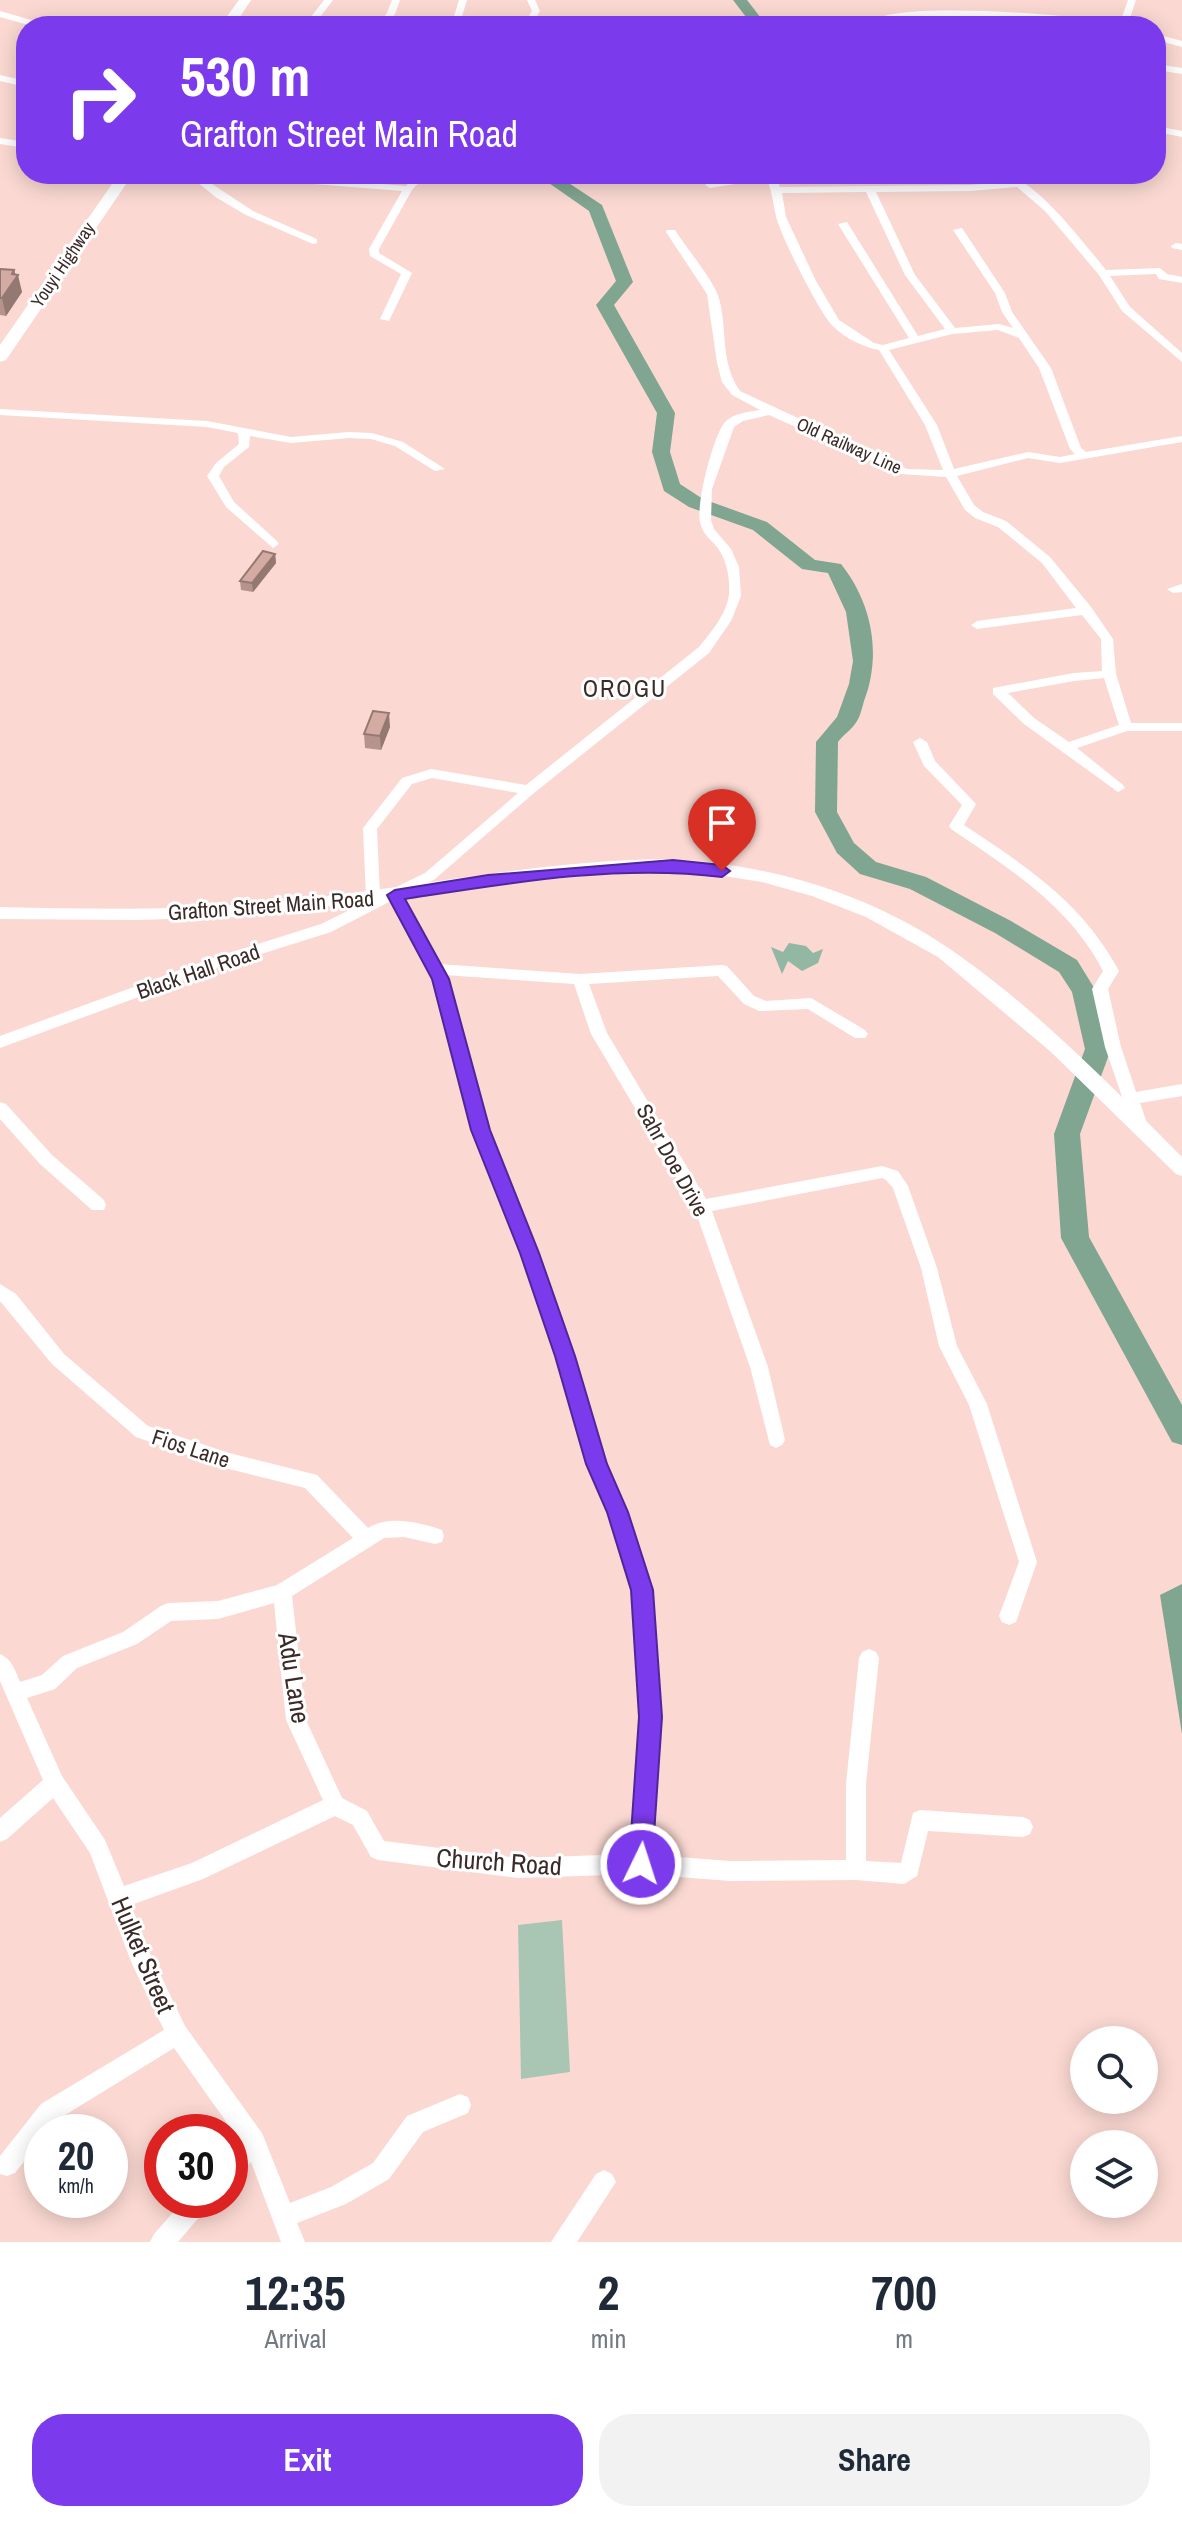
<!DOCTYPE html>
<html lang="en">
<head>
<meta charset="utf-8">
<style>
  :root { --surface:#fff; --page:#f2f2f3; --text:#1f2937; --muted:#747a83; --accent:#7c3aed }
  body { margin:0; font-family:"Archivo Narrow",sans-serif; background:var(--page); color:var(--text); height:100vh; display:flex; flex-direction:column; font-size:30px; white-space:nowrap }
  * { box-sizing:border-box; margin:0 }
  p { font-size:26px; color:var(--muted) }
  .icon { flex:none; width:44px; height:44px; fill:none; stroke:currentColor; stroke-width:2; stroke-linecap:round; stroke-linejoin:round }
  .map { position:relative; height:2242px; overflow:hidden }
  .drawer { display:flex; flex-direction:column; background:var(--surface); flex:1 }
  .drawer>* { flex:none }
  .top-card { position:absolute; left:16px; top:16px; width:1150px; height:168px; border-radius:32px; box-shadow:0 4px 20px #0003; background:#7c3aed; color:#fff; overflow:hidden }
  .buttons { position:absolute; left:1070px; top:2026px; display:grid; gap:16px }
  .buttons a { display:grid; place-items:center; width:88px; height:88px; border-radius:50%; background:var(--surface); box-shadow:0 4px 20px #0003; font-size:40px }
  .speed { position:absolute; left:24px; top:2114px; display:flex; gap:16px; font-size:40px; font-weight:700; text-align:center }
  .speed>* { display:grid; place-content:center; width:104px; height:104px; border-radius:50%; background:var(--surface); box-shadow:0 4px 20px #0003; line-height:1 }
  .speed small { font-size:20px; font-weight:400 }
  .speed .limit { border:12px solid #d22; background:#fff; color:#111 }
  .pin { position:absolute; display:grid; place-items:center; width:68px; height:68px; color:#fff; margin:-82px -34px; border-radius:50% 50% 50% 0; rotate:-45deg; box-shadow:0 0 8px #0007 }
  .pin .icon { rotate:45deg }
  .me { position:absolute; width:88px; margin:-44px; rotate:4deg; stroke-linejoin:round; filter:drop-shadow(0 0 6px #0008) }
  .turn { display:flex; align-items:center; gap:28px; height:168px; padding:0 32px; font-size:36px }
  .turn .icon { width:104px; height:104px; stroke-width:2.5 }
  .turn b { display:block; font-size:56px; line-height:68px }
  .eta { display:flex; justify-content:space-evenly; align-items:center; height:136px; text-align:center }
  .eta b { font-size:48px; font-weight:700; line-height:56px }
  .button { display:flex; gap:16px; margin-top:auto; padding:16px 32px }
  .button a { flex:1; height:92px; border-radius:32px; background:var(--accent); color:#fff; font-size:32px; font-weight:700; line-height:92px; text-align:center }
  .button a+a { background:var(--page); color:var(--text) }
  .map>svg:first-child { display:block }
</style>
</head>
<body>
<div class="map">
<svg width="1182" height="2242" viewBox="0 0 1182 2242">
  <rect width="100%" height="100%" fill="#fbd9d2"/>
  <path fill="#a9c6b5" d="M562,1920L570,2072L521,2079L518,1925Z"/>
  <path fill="#92b7a2" d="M789,943L806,946L813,953L823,949L818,963L802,971L788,961L782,974L771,947L783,952Z"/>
  <path fill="#80a590" d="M1182,1584V1734L1160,1595Z"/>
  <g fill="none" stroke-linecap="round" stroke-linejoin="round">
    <g fill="#80a590" fill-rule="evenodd">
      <path d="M733,0H747L767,26H753Z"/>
      <path d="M536,174H555L602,205L633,282L614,305L675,413L670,452L680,484L703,499L767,522L815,560L841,564C872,603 882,654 864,701C862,708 860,718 855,724C850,731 843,735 838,742L837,812L854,843L876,862L926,877L1011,921L1077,960L1096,991L1111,1049L1080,1134L1089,1237L1182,1405V1445L1172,1442L1061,1238L1054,1134L1085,1049L1072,992L1059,972L995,933L910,889L860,874L837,853L815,812L816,742L837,717L849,684L853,661L846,612L828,573L802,569L753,530L689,507L664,491L652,452L657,413L596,305L616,281L589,211Z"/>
    </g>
    <g fill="#fff" fill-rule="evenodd">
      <path d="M324,0H333L313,26H304Z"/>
      <path d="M392,0H400L395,14L386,26H377L387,13Z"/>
      <path d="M459,0H467L459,26H451Z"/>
      <path d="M527,0H535L540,11L531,26H523L532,11Z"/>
      <path d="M1128,0H1136L1130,18L1123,26H1094L999,17L887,20L883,17C909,4 1085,13 1114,25L1122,17Z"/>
      <path d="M0,11L45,24L46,26H32L0,17Z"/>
      <path d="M1156,34L1182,41V47L1156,40Z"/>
      <path d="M1156,64L1182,68V74L1156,70Z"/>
      <path d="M0,75L26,81V87L0,81Z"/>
      <path d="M1156,126L1182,131V137L1156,132Z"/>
      <path d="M0,138L26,142V148L0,144Z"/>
      <path d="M261,174L406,186L417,174H427L412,190L379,249V253L412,273L389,321L380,319L401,274L370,256L369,249L402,191L238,178H203L253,211L317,239V243L313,244L246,215L217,198L192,178H125L120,175Z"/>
      <path d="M765,174H775L780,187L970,185L1010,182L1002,174C1032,174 1086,246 1106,270L1160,268L1167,274L1182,277V283L1159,279L1156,274L1110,276L1130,307L1182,353V362L1122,311L1099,275L1045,211L1017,187L970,191L876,192L915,275L955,328L999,324L1013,328L1002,312L995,293L953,230L962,228L1005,293L1012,312L1051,368L1081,448L1086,452L1182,436V442L1060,463L1028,458L957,476L974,505L983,512L1006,521L1050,557L1091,607L1113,639L1116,674L1131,723H1182V731H1127L1077,748L1123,785L1125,788L1118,792L1024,724L993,694V688L1074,673L1102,671L1101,639L1082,615L977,629L971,625L977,621L1076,608L1042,563L998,527L975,518L965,510L946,477L901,474L769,415L743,421L734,427L712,489L711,520L714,529L731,549L739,567L741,596L731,621L709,653L534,793L435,879L403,896L439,964L580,974L722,965L727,966L754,996L766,1001L811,998L865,1030L868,1034L865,1038H855L808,1009L759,1011L744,1004L718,976L589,984L607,1033L706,1199L882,1166L898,1171L908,1186L937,1268L957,1346L987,1404L1037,1562L1016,1622L1009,1625L1002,1622L999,1616L1019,1562L969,1405L939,1346L921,1268L893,1188L886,1180L882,1178L712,1211L768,1367L785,1440L782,1445L776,1448L770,1445L750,1367L694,1207L591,1034L574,984L445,975L489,1130L538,1253L574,1356L605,1464L627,1512L652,1590L661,1717L652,1855L730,1861L846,1860V1784L859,1658L862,1652L869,1649L876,1652L879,1658L866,1784V1861L901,1863L913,1813L920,1810L1023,1817L1030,1820L1033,1827L1030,1834L1023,1837L928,1831L917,1876L904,1884L856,1880L730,1881L641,1874L518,1878L378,1860L371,1857L353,1825L335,1816L203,1879L131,1905L149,1951L185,2026L262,2133L290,2203L331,2187L373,2163L407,2116L460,2094L468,2097L471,2105L468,2113L423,2132L389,2179L346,2204L297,2223L305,2242H281L251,2162L238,2175L230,2178V2150L239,2140L174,2048L57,2120L47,2132H42V2139L15,2173L7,2176L0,2174V2156L41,2104L164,2030L132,1964L90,1853L53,1798L7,1839L0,1842V1818L43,1780L0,1681V1654C12,1659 15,1670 20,1682L42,1675L63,1656L123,1632L161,1606L168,1603L218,1601L277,1585L353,1538L305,1488L229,1469L136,1437L52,1364L0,1301V1284L16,1294L64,1354L148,1426L229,1453L317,1475L368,1528C389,1515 419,1522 442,1530L444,1536L442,1542L435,1544L404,1537L384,1538L292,1596L306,1720L342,1798L367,1811L384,1841L518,1858L631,1854L641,1717L632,1590L609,1512L587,1464L556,1356L522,1253L473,1130L432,979L391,901L331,932L220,967L0,1048V1036L210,959L321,924L368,901L366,897L363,828L402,778L431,769L526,785L699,647C711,632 727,614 729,594C730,578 727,560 717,547C710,539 702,533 700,522C696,504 713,436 725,422C734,413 748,412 760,410L732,395L722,382L717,363L707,294L666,232L667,230H675C687,249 708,273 717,293C729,323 718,360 740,391L907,469L943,470L925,425L879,350C862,347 841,336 830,323C817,307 780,235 776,216C773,203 772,192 767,179L710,188L705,185L710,182ZM866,192L905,275L945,329L918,336L847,222L838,224L909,338L883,345L874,343L839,320L816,281L786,217L782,193ZM998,330L1019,338L1039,368L1070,449L1075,454L1060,457L1028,452L954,469L937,425L889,350L952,334ZM1104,678L1119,725L1069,742L1034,718L1008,693L1074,681ZM432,778L518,793L425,873L380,895L377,829L412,784ZM274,1603L286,1720L323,1800L192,1863L124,1886L105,1840L62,1776L27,1698L55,1689L77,1668L137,1644L171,1621L218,1619Z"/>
      <path d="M1097,174H1107L1101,179L1098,178Z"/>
      <path d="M1176,243L1182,244V250L1172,248L1171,246Z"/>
      <path d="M0,409L207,421L291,437L349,432L372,433L403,442L445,469L435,471L395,446L371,439L349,438L291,443L250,436L249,447L224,467L219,476L234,502L277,541L279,544L273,548L226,507L207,476L216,463L239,444L238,433L207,427L0,415Z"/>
      <path d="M1182,584V592L1173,593L1167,589Z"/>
      <path d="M920,738L927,742L935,761L976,804L964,825C1027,867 1082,902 1119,971L1108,989L1121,1047L1136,1092L1182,1084V1096L1140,1103L1148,1126L1146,1130H1134L1132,1126L1105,1047L1092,989L1103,971C1070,906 1010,869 951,829L949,826L962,805L924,766L913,742Z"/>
      <path d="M0,1102L6,1104L52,1155L104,1200L106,1205L104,1210H92L40,1164L0,1119Z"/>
      <path d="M604,2170L612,2174L616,2182L577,2242H551L596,2174Z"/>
      <path d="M184,2200H211L207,2208L178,2242H150L154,2234Z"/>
    </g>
    <path fill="#fff" fill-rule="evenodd" d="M664,859C757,862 856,889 936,940C1024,996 1108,1083 1182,1157V1176L1176,1174L1051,1052L938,957L866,917L812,896L762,882L705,873L652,870L540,880L237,917L136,920L0,919V907C91,909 182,911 273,902C403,890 533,861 664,859Z"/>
    <g fill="#fff" fill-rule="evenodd">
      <path d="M239,0H251L234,26H220Z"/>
      <path d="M119,174H133L6,360L0,362V345Z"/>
    </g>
  </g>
  <g fill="#b6938c">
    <path d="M0,269L14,270L22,292L6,316L0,315Z"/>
    <path d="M275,554L276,563L253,592L241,590L240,581Z"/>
    <path d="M390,727L381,750L365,748L364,734Z"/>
  </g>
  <g fill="#947872">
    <path d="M14,270L16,277L18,275L22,292L6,316L2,298Z"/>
    <path d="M275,554L276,563L253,592L252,583Z"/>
    <path d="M389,713L390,727L381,750L380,736Z"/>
  </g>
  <g fill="#d4aba3" stroke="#947872" stroke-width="2">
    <path d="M0,269L14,270L12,274L18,275L2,298H0Z"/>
    <path d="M263,551L275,554L252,583L240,581Z"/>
    <path d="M373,711L389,713L380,736L364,734Z"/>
  </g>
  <path fill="#7c3aed" stroke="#51269a" stroke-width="2" d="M673,860L722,865L730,871L722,877C617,864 509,883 405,899L449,979L490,1130L539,1253L575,1356L607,1464L628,1512L653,1590L662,1717L652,1864L649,1872L641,1876L632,1872L629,1864L639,1717L631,1590L607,1512L586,1464L555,1356L520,1253L471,1130L432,979L387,895L395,890L488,875Z"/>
  <g text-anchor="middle" stroke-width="6" stroke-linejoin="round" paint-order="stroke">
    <g font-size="18" fill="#3b2b28" stroke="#fff">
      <text transform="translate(63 265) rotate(-56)" y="6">Youyi Highway</text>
      <text transform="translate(849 446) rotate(24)" y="6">Old Railway Line</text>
    </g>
    <g font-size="22" fill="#3b2b28" stroke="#fff">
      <text transform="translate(271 905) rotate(-4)" y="8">Grafton Street Main Road</text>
      <text transform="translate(198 971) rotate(-19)" y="8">Black Hall Road</text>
      <text transform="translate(673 1160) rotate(61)" y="8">Sahr Doe Drive</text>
      <text transform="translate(191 1448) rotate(18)" y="8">Fios Lane</text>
    </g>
    <g font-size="24" letter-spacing="2" fill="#3b2b28" stroke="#fff">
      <text x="625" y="697">OROGU</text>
    </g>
    <g font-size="26" fill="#3b2b28" stroke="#fff">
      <text transform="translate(294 1678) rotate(81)" y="9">Adu Lane</text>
      <text transform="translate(499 1862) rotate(4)" y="9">Church Road</text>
      <text transform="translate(143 1955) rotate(67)" y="9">Hulket Street</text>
    </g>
  </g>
</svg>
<div class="buttons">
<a><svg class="icon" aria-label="search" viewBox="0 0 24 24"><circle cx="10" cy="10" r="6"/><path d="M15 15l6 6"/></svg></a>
<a><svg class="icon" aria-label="layers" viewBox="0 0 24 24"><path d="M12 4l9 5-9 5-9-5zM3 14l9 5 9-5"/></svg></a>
</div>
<div class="speed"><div>20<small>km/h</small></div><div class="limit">30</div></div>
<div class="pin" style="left:722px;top:871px;background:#d93025"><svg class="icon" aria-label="arrive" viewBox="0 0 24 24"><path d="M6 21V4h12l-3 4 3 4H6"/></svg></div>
<svg class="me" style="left:641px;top:1864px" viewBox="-20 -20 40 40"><circle r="17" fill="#7c3aed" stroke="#fff" stroke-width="3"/><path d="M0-11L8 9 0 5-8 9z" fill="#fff"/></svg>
<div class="top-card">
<div class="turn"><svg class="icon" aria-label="right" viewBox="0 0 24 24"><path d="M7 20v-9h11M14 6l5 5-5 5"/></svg><div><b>530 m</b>Grafton Street Main Road</div></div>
</div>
</div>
<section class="drawer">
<div class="eta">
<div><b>12:35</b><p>Arrival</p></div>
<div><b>2</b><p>min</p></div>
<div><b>700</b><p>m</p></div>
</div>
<div class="button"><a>Exit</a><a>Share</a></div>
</section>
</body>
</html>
